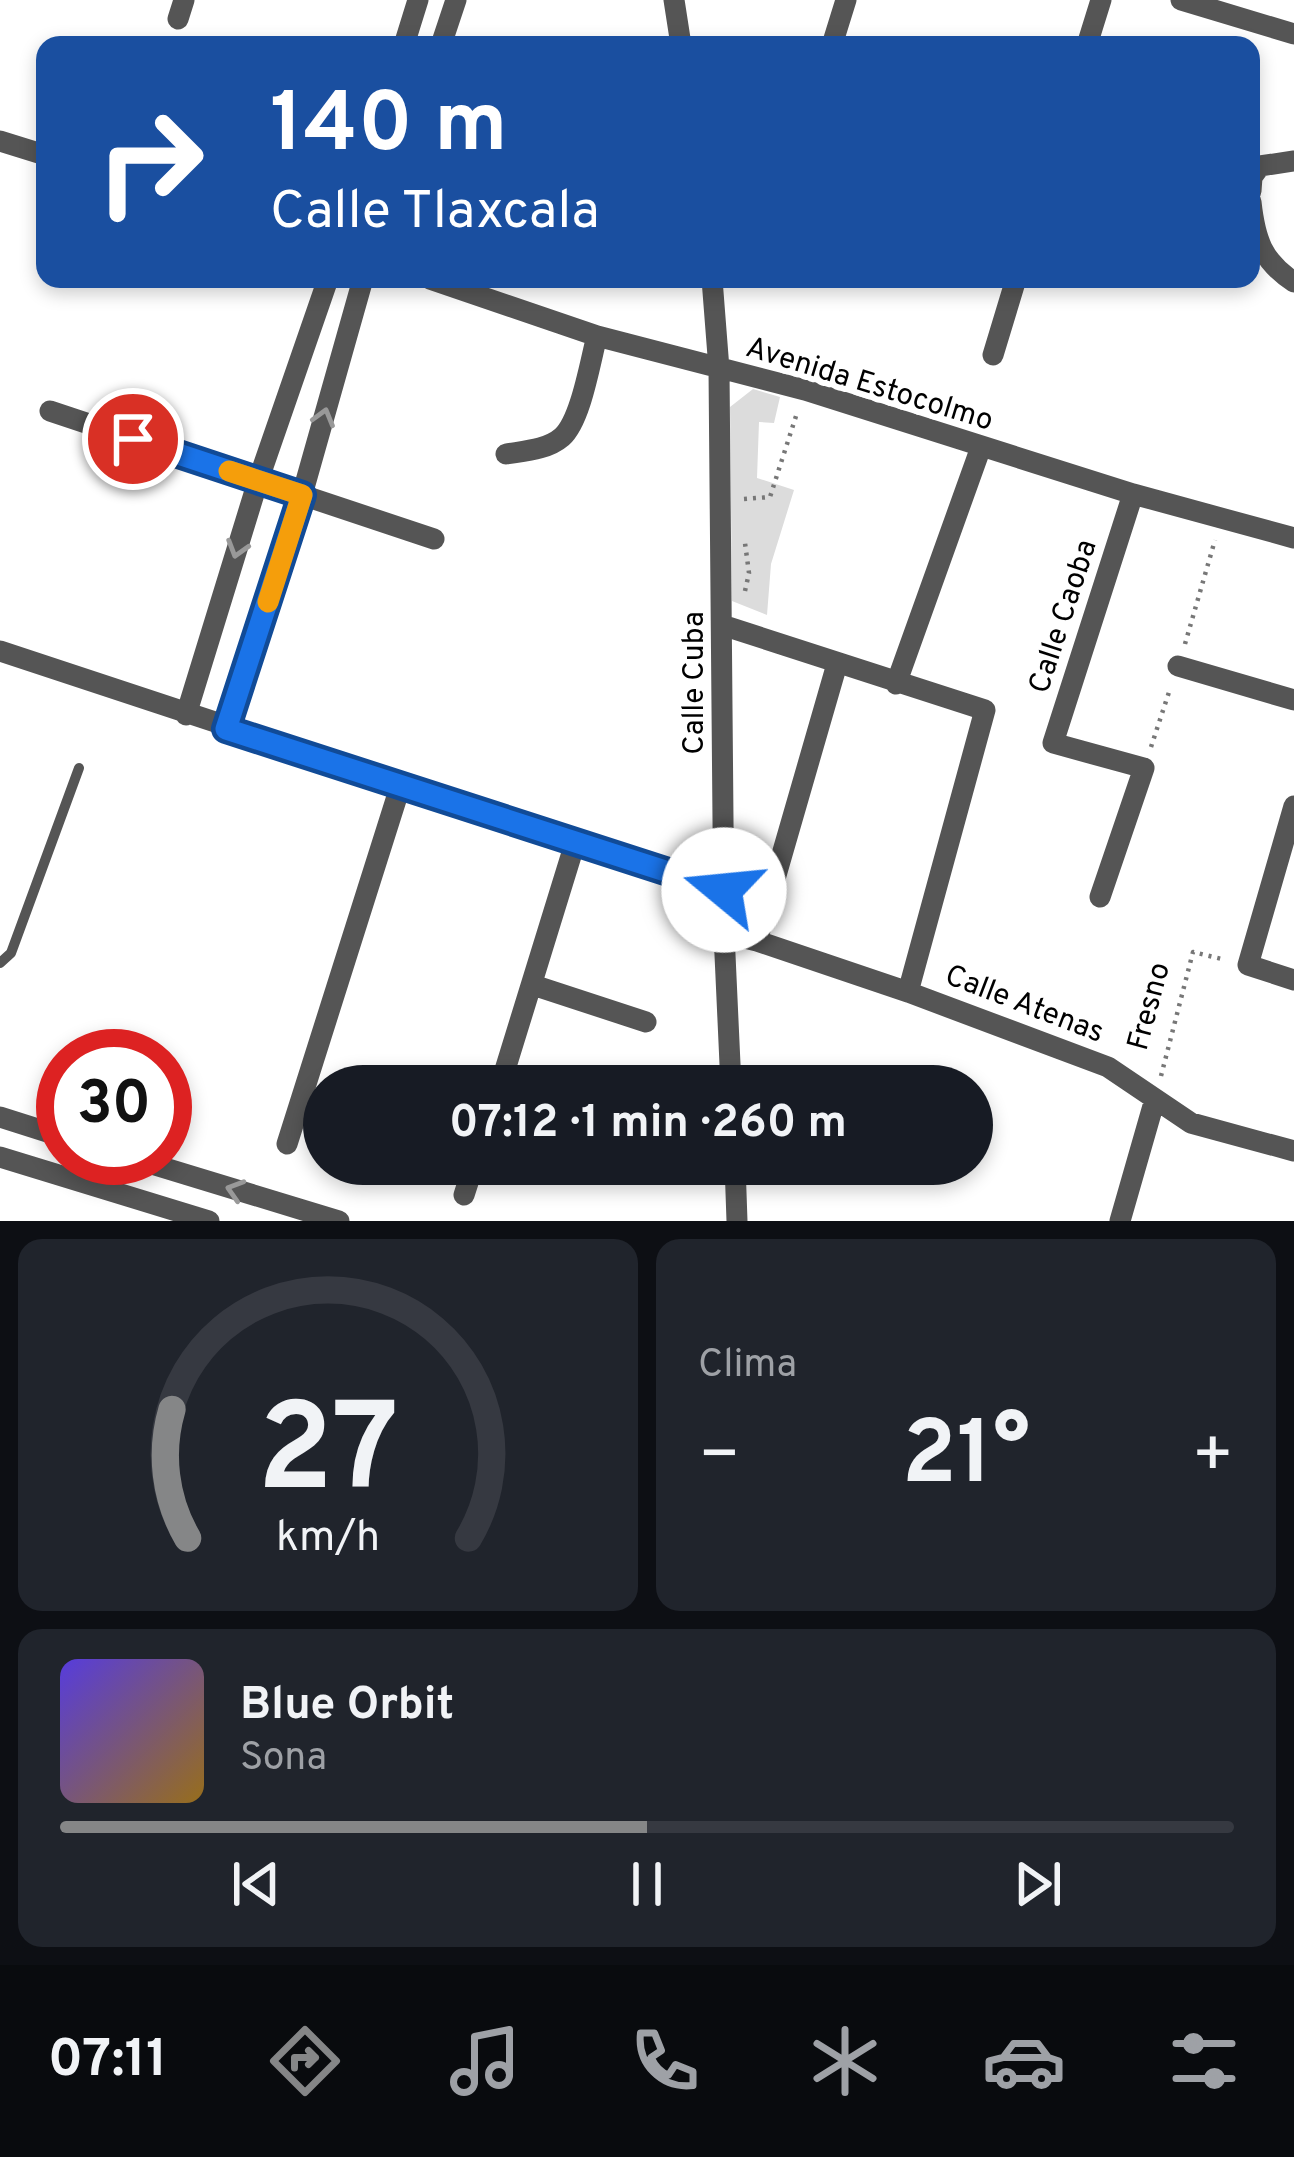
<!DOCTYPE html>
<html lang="es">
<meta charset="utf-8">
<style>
:root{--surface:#171b24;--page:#20242c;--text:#f1f3f6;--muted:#9ea1a6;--line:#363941;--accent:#858687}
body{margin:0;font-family:Overpass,sans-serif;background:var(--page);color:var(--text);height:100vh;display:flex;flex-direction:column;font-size:45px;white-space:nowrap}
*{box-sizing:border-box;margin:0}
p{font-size:39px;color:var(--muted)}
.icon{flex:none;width:66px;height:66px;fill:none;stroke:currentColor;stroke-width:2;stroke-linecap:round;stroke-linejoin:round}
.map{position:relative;height:1221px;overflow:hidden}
.panel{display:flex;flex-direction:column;gap:18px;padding:18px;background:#0d0f14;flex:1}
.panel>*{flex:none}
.hud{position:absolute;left:36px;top:36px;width:1224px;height:252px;border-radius:24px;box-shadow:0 6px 18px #0003;background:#1a4fa0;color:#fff;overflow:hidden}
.speed{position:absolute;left:36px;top:1029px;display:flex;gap:24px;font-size:60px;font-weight:700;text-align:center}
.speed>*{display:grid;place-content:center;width:156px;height:156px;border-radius:50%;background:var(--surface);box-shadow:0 6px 18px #0003;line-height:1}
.speed .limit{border:18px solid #d22;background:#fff;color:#111}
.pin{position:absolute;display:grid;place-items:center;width:102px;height:102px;color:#fff;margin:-51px;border:6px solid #fff;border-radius:50%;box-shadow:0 3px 12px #0007}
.me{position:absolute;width:132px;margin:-66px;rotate:287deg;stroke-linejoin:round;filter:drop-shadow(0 0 9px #0008)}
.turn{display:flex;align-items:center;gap:42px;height:252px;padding:0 36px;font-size:54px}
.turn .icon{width:156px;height:156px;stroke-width:2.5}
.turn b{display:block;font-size:84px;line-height:102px}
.big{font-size:90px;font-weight:700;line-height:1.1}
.panel .tile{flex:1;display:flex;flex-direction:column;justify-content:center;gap:18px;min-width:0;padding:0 42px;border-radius:24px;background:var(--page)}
.panel .dial{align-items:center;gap:0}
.dial svg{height:312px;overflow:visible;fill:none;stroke:var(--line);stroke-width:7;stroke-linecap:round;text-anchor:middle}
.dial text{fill:var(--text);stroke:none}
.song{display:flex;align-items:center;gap:36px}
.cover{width:144px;height:144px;border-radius:18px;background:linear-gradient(135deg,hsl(250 70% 55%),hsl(40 70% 35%))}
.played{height:12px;border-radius:6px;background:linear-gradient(90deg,var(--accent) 50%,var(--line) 50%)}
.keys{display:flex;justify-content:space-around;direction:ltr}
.heat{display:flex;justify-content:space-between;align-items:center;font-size:66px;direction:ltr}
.panel .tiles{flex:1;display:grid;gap:18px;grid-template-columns:1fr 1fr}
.tile:last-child{grid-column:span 2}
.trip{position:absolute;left:303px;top:1065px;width:690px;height:120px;border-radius:60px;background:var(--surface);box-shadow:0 6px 18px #0003;font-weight:700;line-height:120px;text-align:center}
.tabs{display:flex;height:192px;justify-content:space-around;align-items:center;background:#090b0e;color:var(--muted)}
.tabs .icon{width:84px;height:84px}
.tabs .current{color:var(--accent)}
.tabs b{font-size:54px;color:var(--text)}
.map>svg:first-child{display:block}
.green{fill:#dcdcdc}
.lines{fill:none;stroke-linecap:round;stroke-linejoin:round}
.path{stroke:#777;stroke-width:4.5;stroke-dasharray:3 6;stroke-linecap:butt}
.lane{stroke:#555;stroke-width:10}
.street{stroke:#555;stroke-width:21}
.oneway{stroke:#999}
.route-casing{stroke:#114b97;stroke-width:30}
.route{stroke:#1a73e8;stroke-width:21}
.slow{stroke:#f59e0b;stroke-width:21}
.labels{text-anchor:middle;stroke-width:12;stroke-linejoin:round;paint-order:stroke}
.street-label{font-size:30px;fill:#000;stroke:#fff}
</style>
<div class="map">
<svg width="1294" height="1221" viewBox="0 0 1294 1221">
<rect width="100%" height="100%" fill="#fff"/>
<path class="green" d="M 753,389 L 780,397 L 774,423 L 759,422 L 757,478 L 794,490 L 771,564 L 767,615 L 732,601 L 730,407 Z"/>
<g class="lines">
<path class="path" d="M 744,499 L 770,497 L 797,413
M 745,591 L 749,573 L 745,543
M 1185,644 L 1215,540
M 1151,747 L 1170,689
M 1161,1076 L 1193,952 L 1226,960"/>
<path class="lane" d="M 0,963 L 11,953 L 79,768"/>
<path class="street" d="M 674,0 L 681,45
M 1181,0 L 1294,34
M 178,19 L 184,0
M 404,45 L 418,0
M 441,45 L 456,0
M 832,45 L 846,0
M 1087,45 L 1101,0
M 0,141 L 45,155
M 1251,191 L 1252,177 L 1260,166 L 1294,161
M 1251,202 C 1255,239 1262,261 1294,282
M 430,279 L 597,336 L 805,390 L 1133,494 L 1294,538
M 712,279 L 719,369 L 724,933 L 731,1086
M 993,355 L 1016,279
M 50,411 L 434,539
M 506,454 C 524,451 547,450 562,437 C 581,420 590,362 597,336
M 722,625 L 985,710 L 908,992
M 0,651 L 724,890
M 1178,666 L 1294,700
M 896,684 L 981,447
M 186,715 L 258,481 L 328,279
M 227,729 L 302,495 L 363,279
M 1294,806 L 1248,965 L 1294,980
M 1100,897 L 1144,768 L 1053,743 L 1133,494
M 724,933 L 757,941 L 908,992 L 1108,1067 L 1191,1123 L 1294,1151
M 757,941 L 837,664
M 533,985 L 646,1022
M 500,1086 L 575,843
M 0,1117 L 63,1137
M 287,1144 L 401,784
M 0,1157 L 209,1221
M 132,1158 L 339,1221
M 735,1164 L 737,1221
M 464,1195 L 474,1164
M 1120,1221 L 1155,1099"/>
</g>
<defs><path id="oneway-chevron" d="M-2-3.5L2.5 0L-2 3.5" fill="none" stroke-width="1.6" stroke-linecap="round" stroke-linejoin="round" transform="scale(3)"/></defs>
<g class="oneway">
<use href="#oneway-chevron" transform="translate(324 417) rotate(-74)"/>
<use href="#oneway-chevron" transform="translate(237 549) rotate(107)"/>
<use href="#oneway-chevron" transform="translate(235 1190) rotate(-163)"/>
</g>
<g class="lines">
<g class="route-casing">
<path id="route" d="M 133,439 L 302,495 L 226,729 L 724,890"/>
</g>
<use href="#route" class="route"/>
<path class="slow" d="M 229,471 L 302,495 L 268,602"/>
</g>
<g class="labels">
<g class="street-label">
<text transform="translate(870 383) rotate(17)" y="10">Avenida Estocolmo</text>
<text transform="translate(1062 616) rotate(-72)" y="10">Calle Caoba</text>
<text transform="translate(693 683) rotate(-90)" y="10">Calle Cuba</text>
<text transform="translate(1025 1003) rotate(21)" y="10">Calle Atenas</text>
<text transform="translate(1148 1006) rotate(-75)" y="10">Fresno</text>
</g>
</g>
</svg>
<div class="speed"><div class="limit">30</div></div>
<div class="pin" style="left:133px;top:439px;background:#d93025"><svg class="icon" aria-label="arrive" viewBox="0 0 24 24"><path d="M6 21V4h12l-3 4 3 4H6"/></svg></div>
<svg class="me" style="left:724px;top:890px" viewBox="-20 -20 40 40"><circle r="19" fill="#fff"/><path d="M0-13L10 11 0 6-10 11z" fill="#1a73e8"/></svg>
<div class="trip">07:12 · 1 min · 260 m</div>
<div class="hud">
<div class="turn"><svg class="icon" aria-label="right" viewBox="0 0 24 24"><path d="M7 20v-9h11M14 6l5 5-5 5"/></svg><div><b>140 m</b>Calle Tlaxcala</div></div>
</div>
</div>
<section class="panel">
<div class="tiles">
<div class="tile dial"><svg viewBox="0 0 100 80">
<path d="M14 69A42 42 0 1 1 86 69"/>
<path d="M14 69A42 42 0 0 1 10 36" stroke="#858687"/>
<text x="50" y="56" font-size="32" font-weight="700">27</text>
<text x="50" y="72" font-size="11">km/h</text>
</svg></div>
<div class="tile"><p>Clima</p>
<div class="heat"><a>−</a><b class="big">21°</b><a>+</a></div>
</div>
<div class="tile">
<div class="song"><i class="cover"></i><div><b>Blue Orbit</b><p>Sona</p></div></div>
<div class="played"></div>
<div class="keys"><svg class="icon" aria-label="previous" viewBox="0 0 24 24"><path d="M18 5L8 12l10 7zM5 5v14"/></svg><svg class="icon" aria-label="pause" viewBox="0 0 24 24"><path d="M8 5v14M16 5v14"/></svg><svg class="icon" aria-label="next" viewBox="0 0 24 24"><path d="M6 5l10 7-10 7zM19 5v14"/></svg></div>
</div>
</div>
</section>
<nav class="tabs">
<b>07:11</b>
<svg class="icon current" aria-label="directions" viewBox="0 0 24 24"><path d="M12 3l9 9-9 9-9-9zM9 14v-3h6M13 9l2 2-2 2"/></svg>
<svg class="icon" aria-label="music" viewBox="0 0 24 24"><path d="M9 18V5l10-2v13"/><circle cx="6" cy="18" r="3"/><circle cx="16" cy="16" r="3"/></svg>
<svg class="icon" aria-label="phone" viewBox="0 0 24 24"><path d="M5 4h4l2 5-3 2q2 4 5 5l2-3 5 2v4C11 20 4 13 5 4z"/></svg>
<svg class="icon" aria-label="climate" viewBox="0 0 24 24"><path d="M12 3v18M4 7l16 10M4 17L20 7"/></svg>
<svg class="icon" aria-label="car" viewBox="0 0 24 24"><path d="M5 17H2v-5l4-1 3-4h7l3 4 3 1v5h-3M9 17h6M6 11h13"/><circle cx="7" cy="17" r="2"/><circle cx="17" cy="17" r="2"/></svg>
<svg class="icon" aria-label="filters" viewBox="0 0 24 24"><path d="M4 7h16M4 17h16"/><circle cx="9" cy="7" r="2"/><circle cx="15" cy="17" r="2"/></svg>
</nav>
